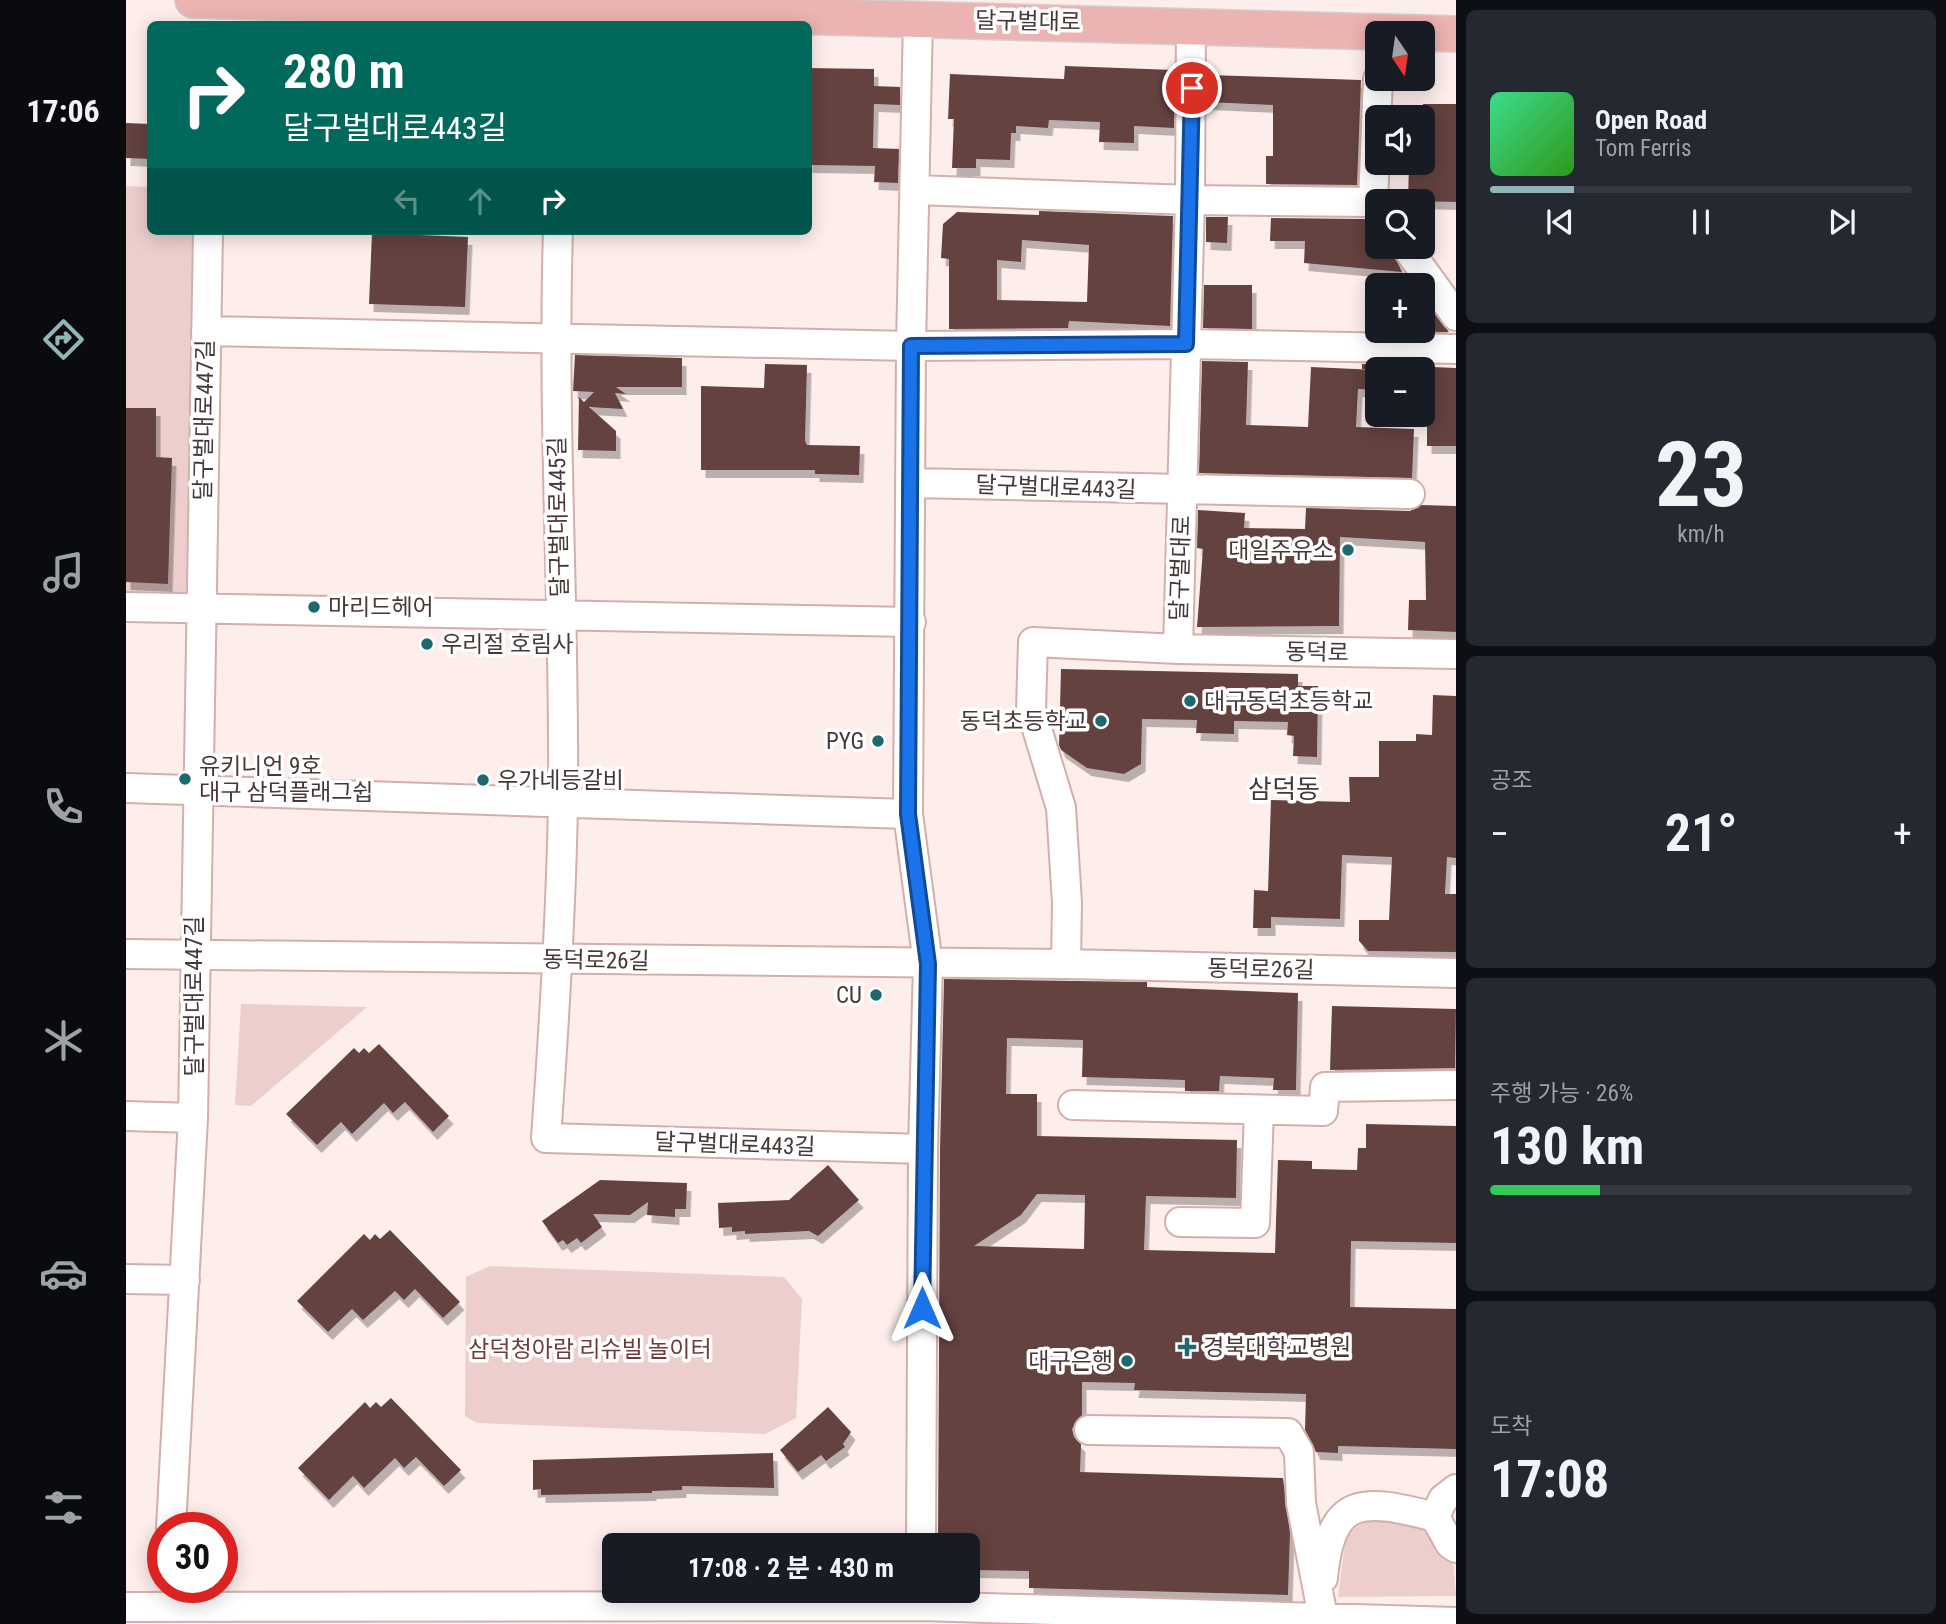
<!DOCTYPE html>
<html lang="ko">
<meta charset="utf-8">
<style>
:root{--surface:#171b24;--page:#242831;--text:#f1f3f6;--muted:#9ea1a6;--line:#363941;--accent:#92b5ba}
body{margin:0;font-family:"Roboto Condensed","Noto Sans KR",sans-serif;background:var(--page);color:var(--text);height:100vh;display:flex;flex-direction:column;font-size:26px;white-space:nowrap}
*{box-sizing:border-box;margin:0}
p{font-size:23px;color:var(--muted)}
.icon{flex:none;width:38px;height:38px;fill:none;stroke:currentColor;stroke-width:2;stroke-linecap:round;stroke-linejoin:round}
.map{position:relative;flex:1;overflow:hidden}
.panel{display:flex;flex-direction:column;gap:10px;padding:10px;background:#0d0f14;width:490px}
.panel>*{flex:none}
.guide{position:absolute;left:21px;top:21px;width:665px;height:214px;border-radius:10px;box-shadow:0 4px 18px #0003;background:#00695c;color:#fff;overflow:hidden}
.needle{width:46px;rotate:167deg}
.controls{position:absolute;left:1239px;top:21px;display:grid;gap:14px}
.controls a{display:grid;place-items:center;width:70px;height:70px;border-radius:10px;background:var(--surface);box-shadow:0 4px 18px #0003;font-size:35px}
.speed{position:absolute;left:21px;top:1512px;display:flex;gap:14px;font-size:35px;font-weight:700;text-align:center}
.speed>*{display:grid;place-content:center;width:91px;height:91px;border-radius:50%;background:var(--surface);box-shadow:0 4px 18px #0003;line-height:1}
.speed .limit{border:10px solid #d22;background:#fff;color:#111}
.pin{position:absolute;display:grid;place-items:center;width:60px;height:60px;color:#fff;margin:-30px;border:4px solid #fff;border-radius:50%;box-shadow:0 2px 7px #0007}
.me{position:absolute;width:77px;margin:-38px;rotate:0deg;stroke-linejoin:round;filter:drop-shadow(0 0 5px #0008)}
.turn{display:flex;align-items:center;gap:24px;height:147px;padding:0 21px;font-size:32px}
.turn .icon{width:91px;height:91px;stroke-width:2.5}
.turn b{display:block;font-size:49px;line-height:60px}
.lanes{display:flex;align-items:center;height:66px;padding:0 21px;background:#0003;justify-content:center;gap:35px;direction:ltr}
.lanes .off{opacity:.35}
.big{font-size:52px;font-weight:700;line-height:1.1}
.panel .card{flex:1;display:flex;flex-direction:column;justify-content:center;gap:10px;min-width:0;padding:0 24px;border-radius:10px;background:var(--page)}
.panel .dial{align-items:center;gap:0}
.dial b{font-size:91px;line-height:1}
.song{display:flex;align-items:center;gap:21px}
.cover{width:84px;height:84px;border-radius:10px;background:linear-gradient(135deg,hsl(150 70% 55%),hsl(110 70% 35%))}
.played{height:7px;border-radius:4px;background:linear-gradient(90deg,var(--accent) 20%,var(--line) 20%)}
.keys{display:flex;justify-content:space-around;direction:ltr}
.heat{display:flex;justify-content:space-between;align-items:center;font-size:38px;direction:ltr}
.charge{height:10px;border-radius:5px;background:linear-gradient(90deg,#34c759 26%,var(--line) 0)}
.trip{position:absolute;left:476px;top:1533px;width:378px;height:70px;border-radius:10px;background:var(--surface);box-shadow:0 4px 18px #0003;font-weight:700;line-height:70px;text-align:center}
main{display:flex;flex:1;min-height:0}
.dock{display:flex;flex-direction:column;width:126px;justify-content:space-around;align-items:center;background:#090b0e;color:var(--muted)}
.dock .icon{width:49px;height:49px}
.dock .current{color:var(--accent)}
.dock b{font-size:32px;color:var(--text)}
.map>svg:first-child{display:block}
.green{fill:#eccecc}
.building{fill:#634340;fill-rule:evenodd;filter:url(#shadow)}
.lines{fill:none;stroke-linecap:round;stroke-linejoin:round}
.minor-casing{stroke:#d3afac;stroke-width:32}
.major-casing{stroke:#d3cfcf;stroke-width:38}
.minor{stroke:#fff;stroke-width:28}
.major{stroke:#ebb3b1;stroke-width:35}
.route-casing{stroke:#114b97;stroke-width:18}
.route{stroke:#1a73e8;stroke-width:12}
.poi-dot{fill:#1d6970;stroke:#fff;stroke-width:2.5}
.labels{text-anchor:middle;stroke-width:7;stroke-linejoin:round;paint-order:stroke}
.street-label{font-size:23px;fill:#473837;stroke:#fff}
.poi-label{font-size:23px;fill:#473837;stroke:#fff;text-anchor:start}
.park-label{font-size:23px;fill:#703a38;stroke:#fff}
.quarter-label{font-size:26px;fill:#473837;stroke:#fff}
</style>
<main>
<nav class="dock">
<b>17:06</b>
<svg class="icon current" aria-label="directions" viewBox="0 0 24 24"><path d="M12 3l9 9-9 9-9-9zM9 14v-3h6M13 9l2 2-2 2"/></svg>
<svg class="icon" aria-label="music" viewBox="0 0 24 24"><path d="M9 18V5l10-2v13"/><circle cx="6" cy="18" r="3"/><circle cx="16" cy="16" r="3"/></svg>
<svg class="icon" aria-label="phone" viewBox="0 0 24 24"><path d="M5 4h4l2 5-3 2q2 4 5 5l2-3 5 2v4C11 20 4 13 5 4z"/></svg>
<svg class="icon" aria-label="climate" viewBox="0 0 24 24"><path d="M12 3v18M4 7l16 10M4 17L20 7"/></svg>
<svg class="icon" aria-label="car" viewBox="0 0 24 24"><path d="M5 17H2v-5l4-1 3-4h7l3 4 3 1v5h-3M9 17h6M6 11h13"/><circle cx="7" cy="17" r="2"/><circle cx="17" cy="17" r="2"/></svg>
<svg class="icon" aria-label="filters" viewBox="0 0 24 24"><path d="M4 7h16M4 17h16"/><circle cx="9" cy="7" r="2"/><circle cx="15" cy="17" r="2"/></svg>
</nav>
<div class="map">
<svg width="1330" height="1624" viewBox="0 0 1330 1624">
<defs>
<filter id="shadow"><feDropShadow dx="4.5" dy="8" stdDeviation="0" flood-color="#0004"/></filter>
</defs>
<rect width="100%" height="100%" fill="#fdeeec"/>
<path class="green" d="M 0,186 L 24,187 L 24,231 L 82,231 L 75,609 L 0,607 Z
M 115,1004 L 241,1007 L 125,1106 L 109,1105 Z
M 364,1266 L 658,1277 L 676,1299 L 670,1418 L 639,1434 L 351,1423 L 339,1416 L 340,1277 Z
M 1244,1517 L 1294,1527 L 1327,1560 L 1330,1596 L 1212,1597 L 1220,1535 Z"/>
<path class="building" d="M 939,66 L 1048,70 L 1048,128 L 1008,126 L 1008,143 L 973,142 L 974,122 L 923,120 L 922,128 L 890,126 L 890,133 L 885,133 L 884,160 L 850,159 L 850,168 L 826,168 L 828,119 L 822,119 L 824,74 L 938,79 Z
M 682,68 L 748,69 L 748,86 L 774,87 L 774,105 L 748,104 L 747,148 L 773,149 L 772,183 L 748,182 L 749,166 L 682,165 Z
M 1081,75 L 1235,80 L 1231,185 L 1140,184 L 1140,156 L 1147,156 L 1147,105 L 1081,102 Z
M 1297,104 L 1330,104 L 1330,202 L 1282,201 L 1283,163 L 1297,163 Z
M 0,123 L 24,124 L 24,159 L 0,158 Z
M 913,211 L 1047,216 L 1044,326 L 943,321 L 942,328 L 823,329 L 823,259 L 815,258 L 817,224 L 831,212 L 913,215 ZM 896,240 L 963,245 L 961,302 L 871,300 L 871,260 L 895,262 Z
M 1080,217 L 1102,217 L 1101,243 L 1080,242 Z
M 1145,218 L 1239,219 L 1251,223 L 1251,247 L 1264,247 L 1276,272 L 1178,263 L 1179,241 L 1144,241 Z
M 246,233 L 342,237 L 339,307 L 243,304 Z
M 1078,285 L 1126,285 L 1126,329 L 1077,328 Z
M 1297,305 L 1302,305 L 1323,332 L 1242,331 L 1297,331 Z
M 449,355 L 556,358 L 556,387 L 490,387 L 500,394 L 489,393 L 497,409 L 463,407 L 490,431 L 490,451 L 452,450 L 453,397 L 458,402 L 468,392 L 447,391 Z
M 1076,361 L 1122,362 L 1120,425 L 1182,427 L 1185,367 L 1251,370 L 1251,390 L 1232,389 L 1230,427 L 1288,429 L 1286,478 L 1073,473 Z
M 639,364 L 681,365 L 679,441 L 681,445 L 734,446 L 733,475 L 689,474 L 689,470 L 575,470 L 575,386 L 638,388 Z
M 1236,364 L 1330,368 L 1330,446 L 1301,446 L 1301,369 L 1236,369 Z
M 0,408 L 30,408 L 30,457 L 46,458 L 42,584 L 0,582 Z
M 1295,505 L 1330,506 L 1330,632 L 1282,630 L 1283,600 L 1300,600 L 1299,542 L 1214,537 L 1213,626 L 1071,627 L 1077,549 L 1071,548 L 1072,510 L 1119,513 L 1118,528 L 1179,529 L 1180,508 L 1284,511 Z
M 935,669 L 1172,674 L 1172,686 L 1192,686 L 1191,757 L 1167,756 L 1168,736 L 1161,735 L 1162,722 L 1108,721 L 1108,734 L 1070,733 L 1071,720 L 1016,719 L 1015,764 L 998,774 L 961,768 L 935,750 L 933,745 Z
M 1307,695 L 1330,696 L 1330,858 L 1321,857 L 1319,894 L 1330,894 L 1330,952 L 1242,951 L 1233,941 L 1233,920 L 1263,920 L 1266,857 L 1216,855 L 1214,919 L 1145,917 L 1145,928 L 1127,928 L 1128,890 L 1142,891 L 1145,800 L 1224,802 L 1223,777 L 1253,777 L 1253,741 L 1290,741 L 1290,734 L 1306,735 Z
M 818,979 L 1021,982 L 1021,987 L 1172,993 L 1170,1090 L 1147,1090 L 1148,1078 L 1094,1076 L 1093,1091 L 1059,1091 L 1059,1080 L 956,1077 L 957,1040 L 881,1038 L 880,1094 L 911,1094 L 911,1136 L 1111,1140 L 1110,1198 L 1020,1196 L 1018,1250 L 1149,1253 L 1152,1160 L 1186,1161 L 1186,1169 L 1231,1170 L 1232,1148 L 1240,1148 L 1240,1124 L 1330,1126 L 1330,1243 L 1225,1241 L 1224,1307 L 1330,1309 L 1330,1449 L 1212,1446 L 1212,1453 L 1190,1452 L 1179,1430 L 1180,1394 L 1008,1390 L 1009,1383 L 956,1382 L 956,1415 L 946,1429 L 948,1437 L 955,1444 L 954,1472 L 1157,1478 L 1164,1533 L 1162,1595 L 903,1588 L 903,1571 L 842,1570 L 842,1545 L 812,1545 L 814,1149 ZM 911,1194 L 959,1195 L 958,1249 L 848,1246 L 895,1215 Z
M 1206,1006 L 1330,1009 L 1329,1068 L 1204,1070 Z
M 253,1044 L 323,1116 L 307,1132 L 279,1102 L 267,1113 L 258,1103 L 226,1134 L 215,1122 L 191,1145 L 160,1114 L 228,1048 L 233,1053 L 238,1048 L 243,1053 Z
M 702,1165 L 733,1200 L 692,1236 L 683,1231 L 619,1234 L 619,1231 L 606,1232 L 606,1227 L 593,1228 L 592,1203 L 663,1200 Z
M 474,1180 L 561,1183 L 560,1209 L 549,1209 L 549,1217 L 521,1215 L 522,1202 L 504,1215 L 467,1214 L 476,1227 L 455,1243 L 451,1238 L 441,1245 L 437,1240 L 432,1243 L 416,1221 Z
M 264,1230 L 334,1302 L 317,1318 L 289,1289 L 278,1300 L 269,1291 L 237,1320 L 226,1309 L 202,1332 L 171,1301 L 238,1234 L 244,1240 L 249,1234 L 254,1239 Z
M 265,1398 L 335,1470 L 318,1486 L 290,1457 L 278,1468 L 269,1458 L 238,1488 L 227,1476 L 203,1500 L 172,1468 L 239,1402 L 244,1408 L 250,1402 L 255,1407 Z
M 702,1407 L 725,1432 L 717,1444 L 719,1447 L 700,1461 L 695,1455 L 672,1472 L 654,1450 Z
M 647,1453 L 648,1488 L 556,1486 L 556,1490 L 526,1491 L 526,1493 L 415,1495 L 415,1489 L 407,1490 L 407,1460 Z"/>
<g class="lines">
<g class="minor-casing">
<path id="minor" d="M 792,19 L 785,346 L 782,814 L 802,964 L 797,1149 L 795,1545
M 790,190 L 1064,200 L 1247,202
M 1251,207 L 1247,202 L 1252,79
M 432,231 C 426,422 439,613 437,804 C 435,916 428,1027 420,1138 L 797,1149
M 1280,247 L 1330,316
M 80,331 L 785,346 L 1060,344 L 1330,349
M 786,483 L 1284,494
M 0,607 L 785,622
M 1052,649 L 1064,200 L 1065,25
M 0,788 L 782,814
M 0,954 L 940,964 L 1330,973
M 940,964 L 941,903 L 935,808 L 905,709 L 907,642 L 1052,649 L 1330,654
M 947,1105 L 1197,1111 L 1199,1087 L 1330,1085
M 0,1116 L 67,1118
M 1054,1222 L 1129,1223 L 1133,1110
M 0,1279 L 59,1280
M 963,1430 L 1162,1433 L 1173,1452 L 1175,1503 L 1197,1617
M 1309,1517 L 1317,1499 L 1330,1489
M 45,1528 L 67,1118 L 82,231
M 1197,1578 C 1205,1493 1238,1499 1309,1517 L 1324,1544 L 1330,1548
M 0,1607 L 795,1606 L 1330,1622"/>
</g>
<g class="major-casing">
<path id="major" d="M 67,0 L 1330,34"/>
</g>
<use href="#minor" class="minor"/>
<use href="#major" class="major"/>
</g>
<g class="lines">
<g class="route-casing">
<path id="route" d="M 796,1308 L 802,964 L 782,814 L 785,346 L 1060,344 L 1066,88"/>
</g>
<use href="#route" class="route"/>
</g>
<g class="poi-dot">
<circle cx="1222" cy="550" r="7"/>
<circle cx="188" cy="607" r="7"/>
<circle cx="301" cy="644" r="7"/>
<circle cx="1064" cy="701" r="7"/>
<circle cx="975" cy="721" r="7"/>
<circle cx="752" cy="741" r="7"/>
<circle cx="59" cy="779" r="7"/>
<circle cx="357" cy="780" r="7"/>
<circle cx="750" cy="995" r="7"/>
<path d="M1057.5 1336.5h7v7h7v7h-7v7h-7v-7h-7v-7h7z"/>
<circle cx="1001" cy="1361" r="7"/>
</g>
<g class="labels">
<g class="street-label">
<text transform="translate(902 21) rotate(1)" y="8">달구벌대로</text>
<text transform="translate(78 420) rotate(-89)" y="8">달구벌대로447길</text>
<text transform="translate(930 487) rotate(2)" y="8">달구벌대로443길</text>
<text transform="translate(432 517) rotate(-91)" y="8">달구벌대로445길</text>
<text transform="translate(1054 568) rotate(-88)" y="8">달구벌대로</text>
<text transform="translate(1191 652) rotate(1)" y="8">동덕로</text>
<text transform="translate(470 960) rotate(1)" y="8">동덕로26길</text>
<text transform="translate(1135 969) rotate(1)" y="8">동덕로26길</text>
<text transform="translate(68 996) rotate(-90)" y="8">달구벌대로447길</text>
<text transform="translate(609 1144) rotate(2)" y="8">달구벌대로443길</text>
</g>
<g class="poi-label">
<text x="1208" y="558" text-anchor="end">대일주유소</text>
<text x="202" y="615">마리드헤어</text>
<text x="315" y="652">우리절 호림사</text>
<text x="1078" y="709">대구동덕초등학교</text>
<text x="961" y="729" text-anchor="end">동덕초등학교</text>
<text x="738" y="749" text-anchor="end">PYG</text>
<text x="73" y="774">유키니언 9호<tspan x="73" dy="26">대구 삼덕플래그쉽</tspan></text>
<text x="371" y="788">우가네등갈비</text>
<text x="736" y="1003" text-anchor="end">CU</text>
<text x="1077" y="1355">경북대학교병원</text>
<text x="987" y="1369" text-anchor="end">대구은행</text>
</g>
<g class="park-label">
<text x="464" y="1357">삼덕청아람 리슈빌 놀이터</text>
</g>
<g class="quarter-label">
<text x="1158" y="798">삼덕동</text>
</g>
</g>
</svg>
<div class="controls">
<a><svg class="needle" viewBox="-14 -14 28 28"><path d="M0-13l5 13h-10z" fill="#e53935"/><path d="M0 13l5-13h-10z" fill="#9ea1a6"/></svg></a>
<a><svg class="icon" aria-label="sound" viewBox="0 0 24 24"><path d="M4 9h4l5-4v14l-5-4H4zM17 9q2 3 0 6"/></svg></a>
<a><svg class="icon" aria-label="search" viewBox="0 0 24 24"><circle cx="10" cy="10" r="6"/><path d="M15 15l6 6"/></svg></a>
<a>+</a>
<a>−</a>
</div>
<div class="speed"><div class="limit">30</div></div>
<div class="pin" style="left:1066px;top:88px;background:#d93025"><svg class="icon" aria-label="arrive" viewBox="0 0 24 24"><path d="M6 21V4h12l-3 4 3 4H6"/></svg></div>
<svg class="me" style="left:796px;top:1308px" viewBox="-20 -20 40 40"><path d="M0-17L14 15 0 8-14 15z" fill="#1a73e8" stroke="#fff" stroke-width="4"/></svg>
<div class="trip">17:08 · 2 분 · 430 m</div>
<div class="guide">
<div class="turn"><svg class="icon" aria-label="right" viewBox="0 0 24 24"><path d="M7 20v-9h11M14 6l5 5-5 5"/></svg><div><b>280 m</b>달구벌대로443길</div></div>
<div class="lanes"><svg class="icon off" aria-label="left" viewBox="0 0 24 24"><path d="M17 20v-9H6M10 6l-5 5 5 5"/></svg><svg class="icon off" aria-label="ahead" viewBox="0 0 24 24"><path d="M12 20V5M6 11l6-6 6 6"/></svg><svg class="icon" aria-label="right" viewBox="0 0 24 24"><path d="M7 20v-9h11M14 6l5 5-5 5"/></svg></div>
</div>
</div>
<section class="panel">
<div class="card">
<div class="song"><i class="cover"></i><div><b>Open Road</b><p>Tom Ferris</p></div></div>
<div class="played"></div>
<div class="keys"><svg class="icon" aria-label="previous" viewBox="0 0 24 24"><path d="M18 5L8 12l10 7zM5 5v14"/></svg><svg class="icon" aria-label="pause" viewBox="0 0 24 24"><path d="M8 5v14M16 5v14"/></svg><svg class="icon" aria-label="next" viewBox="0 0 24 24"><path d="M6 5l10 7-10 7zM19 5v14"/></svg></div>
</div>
<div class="card dial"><b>23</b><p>km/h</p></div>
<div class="card"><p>공조</p>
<div class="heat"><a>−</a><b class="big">21°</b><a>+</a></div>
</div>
<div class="card"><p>주행 가능 · 26%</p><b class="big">130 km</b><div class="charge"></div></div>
<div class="card"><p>도착</p><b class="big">17:08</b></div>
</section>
</main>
